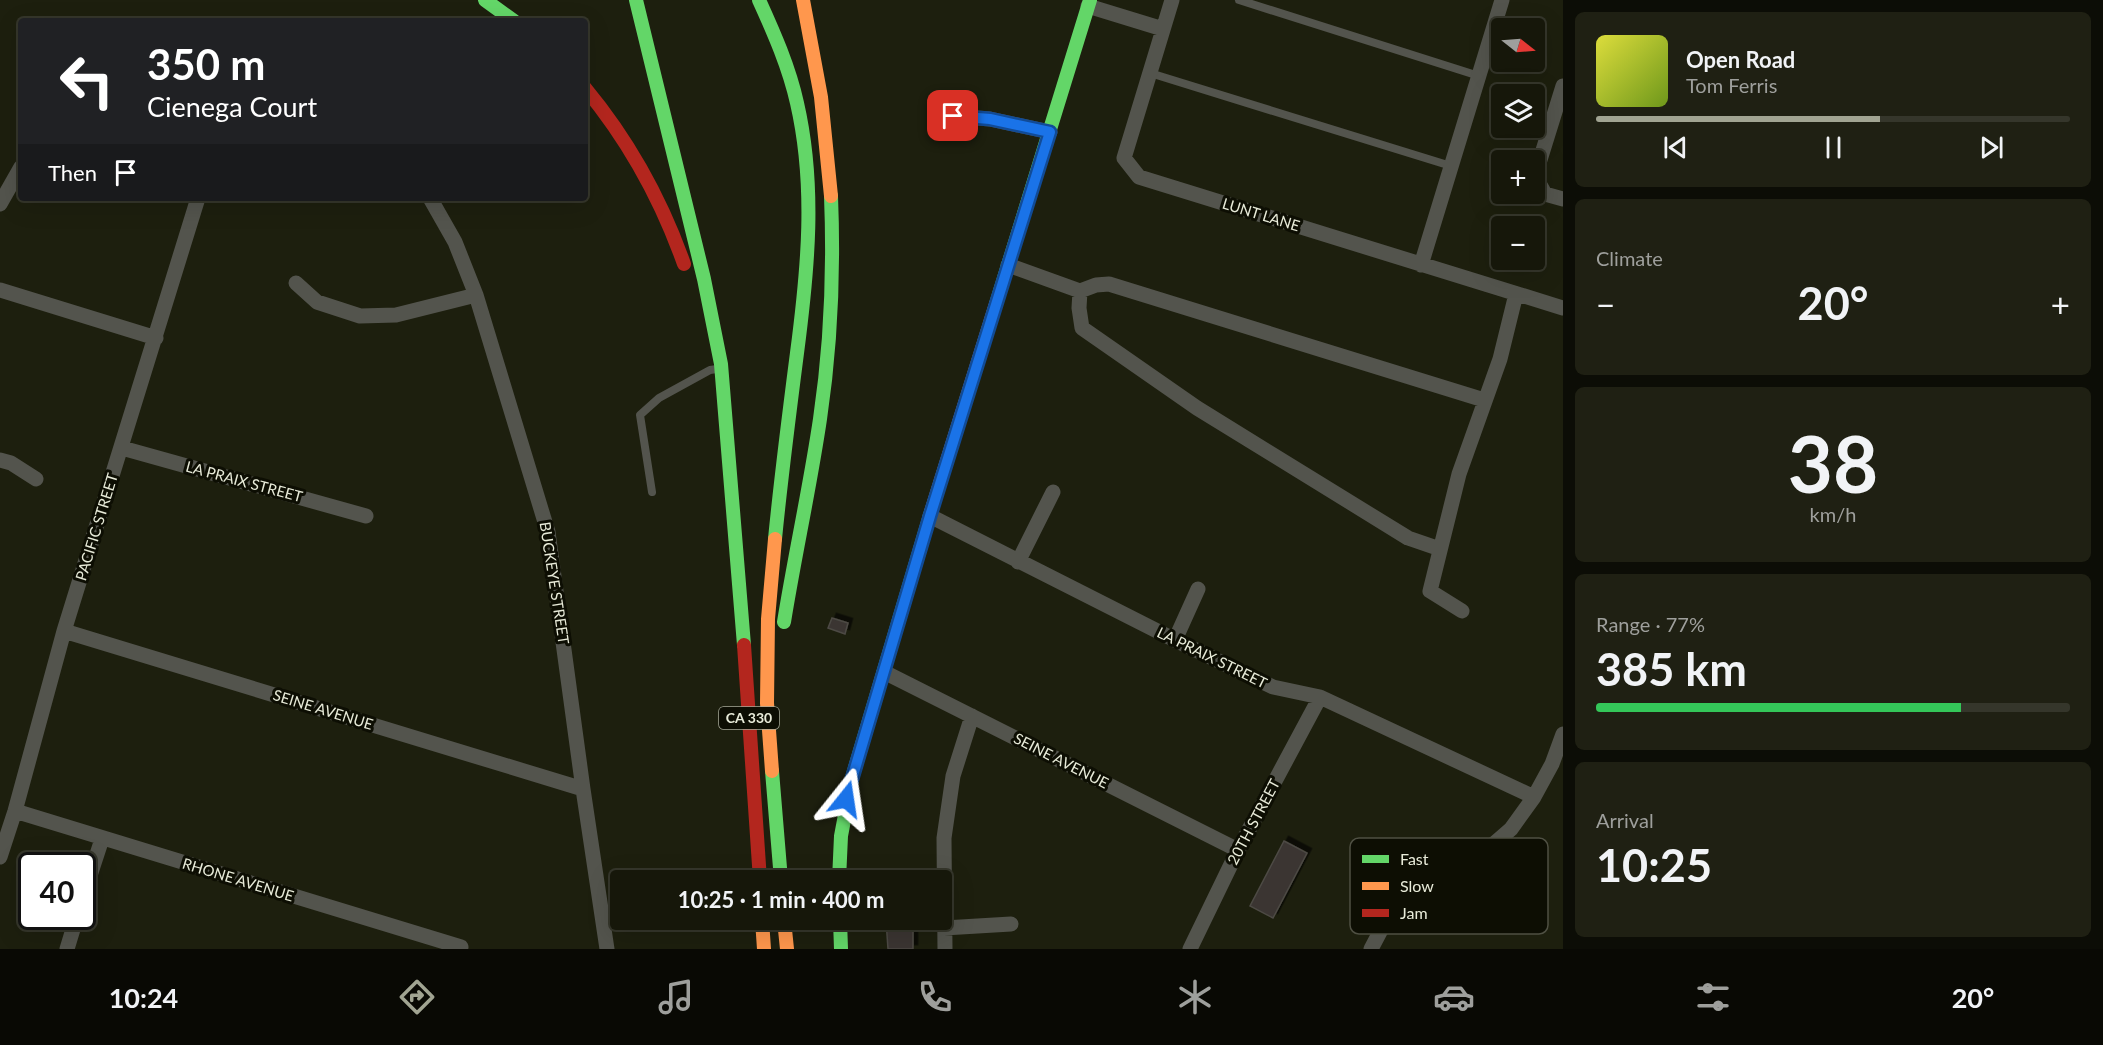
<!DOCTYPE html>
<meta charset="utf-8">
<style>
:root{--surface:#16170a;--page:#1f2013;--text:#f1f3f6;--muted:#9e9f9c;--line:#35362b;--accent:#a1a492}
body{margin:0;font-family:Lato,sans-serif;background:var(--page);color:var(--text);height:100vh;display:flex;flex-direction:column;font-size:22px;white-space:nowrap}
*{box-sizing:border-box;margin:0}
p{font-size:20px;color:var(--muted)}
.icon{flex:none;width:33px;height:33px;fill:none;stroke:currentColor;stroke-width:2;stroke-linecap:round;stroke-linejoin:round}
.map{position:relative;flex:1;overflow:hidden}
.sheet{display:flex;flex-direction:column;gap:12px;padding:12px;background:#0c0d06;width:540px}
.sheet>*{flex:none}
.top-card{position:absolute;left:18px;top:18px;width:570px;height:183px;border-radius:6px;box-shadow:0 6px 24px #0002,0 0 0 2px var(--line);background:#202124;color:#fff;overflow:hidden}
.needle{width:39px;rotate:107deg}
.buttons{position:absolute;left:1491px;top:18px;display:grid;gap:12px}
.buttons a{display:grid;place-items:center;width:54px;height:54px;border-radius:6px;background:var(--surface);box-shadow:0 6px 24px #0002,0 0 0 2px var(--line);font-size:30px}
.speed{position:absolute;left:18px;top:852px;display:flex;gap:12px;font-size:30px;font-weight:700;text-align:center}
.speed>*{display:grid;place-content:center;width:78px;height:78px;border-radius:50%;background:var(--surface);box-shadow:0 6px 24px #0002,0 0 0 2px var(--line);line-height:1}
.speed .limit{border:3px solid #111;border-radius:9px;background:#fff;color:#111}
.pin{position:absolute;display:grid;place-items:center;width:51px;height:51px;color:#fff;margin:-26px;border-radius:12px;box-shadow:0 3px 9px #0006}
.me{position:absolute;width:66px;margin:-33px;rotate:15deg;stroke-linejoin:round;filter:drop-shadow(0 0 4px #0008)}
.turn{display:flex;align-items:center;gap:21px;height:126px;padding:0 30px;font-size:27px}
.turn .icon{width:78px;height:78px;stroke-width:2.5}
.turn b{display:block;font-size:42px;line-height:51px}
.then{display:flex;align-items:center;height:57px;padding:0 30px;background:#0003;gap:12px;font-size:22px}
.big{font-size:45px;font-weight:700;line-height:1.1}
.sheet .widget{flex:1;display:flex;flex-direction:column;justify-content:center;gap:9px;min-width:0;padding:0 21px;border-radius:9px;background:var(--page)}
.sheet .dial{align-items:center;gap:0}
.dial b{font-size:78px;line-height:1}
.song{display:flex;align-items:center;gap:18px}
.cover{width:72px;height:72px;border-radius:9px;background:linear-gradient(135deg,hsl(60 70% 55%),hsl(80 70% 35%))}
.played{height:6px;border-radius:3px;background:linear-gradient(90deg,var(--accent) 60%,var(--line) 60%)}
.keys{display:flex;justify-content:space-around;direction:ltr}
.heat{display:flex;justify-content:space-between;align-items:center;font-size:33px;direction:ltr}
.charge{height:9px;border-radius:4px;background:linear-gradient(90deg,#34c759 77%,var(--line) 0)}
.trip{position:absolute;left:610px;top:870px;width:342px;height:60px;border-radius:6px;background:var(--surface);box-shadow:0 6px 24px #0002,0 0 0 2px var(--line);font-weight:700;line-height:60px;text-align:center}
.dock{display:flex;height:96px;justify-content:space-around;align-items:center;background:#090904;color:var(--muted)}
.dock .icon{width:42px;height:42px}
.dock .selected{color:var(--accent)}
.dock b{font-size:27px;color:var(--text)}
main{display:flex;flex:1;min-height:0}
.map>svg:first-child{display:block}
.building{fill:#3a3633;stroke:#4d4a44;stroke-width:1.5;filter:url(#shadow)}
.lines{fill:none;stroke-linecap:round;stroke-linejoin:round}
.lane{stroke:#53544d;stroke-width:8}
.street{stroke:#53544d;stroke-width:15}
.fast{stroke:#63d668;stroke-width:14}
.slow{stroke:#ff974d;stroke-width:14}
.jam{stroke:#b3261e;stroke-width:14}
.route-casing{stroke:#114b97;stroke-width:15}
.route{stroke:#1a73e8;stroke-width:10}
.labels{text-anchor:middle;stroke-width:6;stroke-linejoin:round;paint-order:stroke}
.shield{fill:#0d0e03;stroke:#a6a999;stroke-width:1.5}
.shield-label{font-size:14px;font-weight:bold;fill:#e8ebd9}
.street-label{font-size:15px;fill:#e8ebd9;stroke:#0d0e03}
.key{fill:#0d0e03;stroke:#4f5043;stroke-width:1.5}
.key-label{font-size:16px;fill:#e8ebd9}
</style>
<main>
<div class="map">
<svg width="1563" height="949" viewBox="0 0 1563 949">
<defs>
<filter id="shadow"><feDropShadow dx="4.5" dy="-4.5" stdDeviation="0" flood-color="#0009"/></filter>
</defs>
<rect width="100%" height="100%" fill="#1d1f0e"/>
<path class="building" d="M 832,618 L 848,623 L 845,634 L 828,628 Z
M 1284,841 L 1307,853 L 1273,918 L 1250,906 Z
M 886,920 L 913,920 L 913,949 L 888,949 Z"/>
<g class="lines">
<path class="lane" d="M 1239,0 L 1479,76
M 1150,73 L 1451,166
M 652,492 L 640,415 L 659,398 L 710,370 L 717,369"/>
<path class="street" d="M 1172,0 L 1124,158 L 1139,177 L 1563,308
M 1088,6 L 1163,29
M 1563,86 L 1535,176 L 1545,194 L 1563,199
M 953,116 L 990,119 L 1050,132
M 430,198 L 455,242 L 476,295 L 548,532 L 583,789 L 607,949
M 0,204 L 21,167
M 1008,265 L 1080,291
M 1421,265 L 1502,0
M 296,283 L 317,302 L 360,316 L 396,315 L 476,295
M 0,290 L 156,338
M 122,448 L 366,516
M 0,460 L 11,463 L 36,479
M 930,516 L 1175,640 L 1273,687 L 1320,697 L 1534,797
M 1440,549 L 1408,538 L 1197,408 L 1082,328 L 1079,308 L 1080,291 L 1096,285 L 1109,284 L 1484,400
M 1018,562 L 1053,492
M 1462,611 L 1430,591 L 1459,474 L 1500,359 L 1516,294
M 64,631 L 583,789
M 1175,640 L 1198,589
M 884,672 L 1238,850
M 15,811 L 461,947 L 460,949
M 0,857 L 15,811 L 64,631 L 198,198
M 1473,862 L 1500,898
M 82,900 L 102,839
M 944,928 L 1011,924
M 67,949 L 77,916
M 945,949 L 944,838 L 953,776 L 972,716
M 1190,949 L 1238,850 L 1320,697
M 1371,949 L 1381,930 L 1405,905 L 1473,862 L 1511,829 L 1534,797 L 1552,764 L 1563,734"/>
<path class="fast" d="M 485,0 L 514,21
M 636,0 L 704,279 L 721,364 L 744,645
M 759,0 C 774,33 789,67 797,103 C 816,186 808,269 797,353 C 789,415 781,477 775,539
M 996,304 L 1090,0
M 784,622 C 795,554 810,487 820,419 C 831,345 834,271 831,196
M 772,771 L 781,880
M 839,880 L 841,836 L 852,778 L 931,512
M 840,920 L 841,949"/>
<path class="slow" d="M 803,0 L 821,97 L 831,196
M 931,512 L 996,304
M 772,771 L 767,703 L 768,619 L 775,539
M 762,920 L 764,949
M 784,920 L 787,949"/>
<path class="jam" d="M 585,88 C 629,141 661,199 684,264
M 744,645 L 760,880"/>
</g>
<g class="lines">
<g class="route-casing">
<path id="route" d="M 846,799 L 930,516 L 1050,132 L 990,119 L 953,116"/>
</g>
<use href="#route" class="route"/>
</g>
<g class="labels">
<rect class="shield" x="719" y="707" width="60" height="22" rx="4.5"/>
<g class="shield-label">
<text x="749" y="723">CA 330</text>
</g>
<g class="street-label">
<text transform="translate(1261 215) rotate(17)" y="5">LUNT LANE</text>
<text transform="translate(244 482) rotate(15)" y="5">LA PRAIX STREET</text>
<text transform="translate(97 527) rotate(-73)" y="5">PACIFIC STREET</text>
<text transform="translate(554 583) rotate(81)" y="5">BUCKEYE STREET</text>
<text transform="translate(1212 658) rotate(26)" y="5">LA PRAIX STREET</text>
<text transform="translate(323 710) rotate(17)" y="5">SEINE AVENUE</text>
<text transform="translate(1061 761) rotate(27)" y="5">SEINE AVENUE</text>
<text transform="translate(1254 822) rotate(-62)" y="5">20TH STREET</text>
<text transform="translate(238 880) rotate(17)" y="5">RHONE AVENUE</text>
</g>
</g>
<rect x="1350" y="838" width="198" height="96" rx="9" class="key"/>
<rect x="1362" y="855" width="27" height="8" fill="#63d668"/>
<rect x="1362" y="882" width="27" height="8" fill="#ff974d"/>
<rect x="1362" y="909" width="27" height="8" fill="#b3261e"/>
<g class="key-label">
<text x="1400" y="865">Fast</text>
<text x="1400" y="892">Slow</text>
<text x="1400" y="919">Jam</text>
</g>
</svg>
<div class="buttons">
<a><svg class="needle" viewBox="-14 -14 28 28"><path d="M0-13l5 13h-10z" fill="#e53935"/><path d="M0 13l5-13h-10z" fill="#9e9f9c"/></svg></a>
<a><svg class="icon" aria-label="layers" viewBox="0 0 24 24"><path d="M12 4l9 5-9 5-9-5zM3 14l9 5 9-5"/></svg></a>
<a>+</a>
<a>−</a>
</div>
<div class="speed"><div class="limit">40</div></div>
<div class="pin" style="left:953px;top:116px;background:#d93025"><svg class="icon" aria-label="arrive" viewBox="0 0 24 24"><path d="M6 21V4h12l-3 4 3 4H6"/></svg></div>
<svg class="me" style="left:846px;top:799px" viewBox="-20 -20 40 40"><path d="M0-17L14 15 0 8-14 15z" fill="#1a73e8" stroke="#fff" stroke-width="4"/></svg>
<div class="trip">10:25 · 1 min · 400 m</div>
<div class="top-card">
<div class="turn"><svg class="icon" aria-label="left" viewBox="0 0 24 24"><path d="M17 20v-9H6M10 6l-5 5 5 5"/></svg><div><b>350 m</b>Cienega Court</div></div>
<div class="then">Then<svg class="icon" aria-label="arrive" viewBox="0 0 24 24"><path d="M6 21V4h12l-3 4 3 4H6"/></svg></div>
</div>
</div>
<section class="sheet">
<div class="widget">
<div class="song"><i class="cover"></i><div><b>Open Road</b><p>Tom Ferris</p></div></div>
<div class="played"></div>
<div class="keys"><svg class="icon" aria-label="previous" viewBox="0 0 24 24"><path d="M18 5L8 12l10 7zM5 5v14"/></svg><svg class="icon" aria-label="pause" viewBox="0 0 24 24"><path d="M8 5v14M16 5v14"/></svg><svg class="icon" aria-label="next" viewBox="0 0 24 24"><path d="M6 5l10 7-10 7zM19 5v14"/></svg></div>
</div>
<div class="widget"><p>Climate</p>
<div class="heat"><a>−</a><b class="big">20°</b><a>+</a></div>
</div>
<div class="widget dial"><b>38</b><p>km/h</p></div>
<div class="widget"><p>Range · 77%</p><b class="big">385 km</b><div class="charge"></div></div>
<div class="widget"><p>Arrival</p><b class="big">10:25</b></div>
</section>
</main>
<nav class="dock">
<b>10:24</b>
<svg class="icon selected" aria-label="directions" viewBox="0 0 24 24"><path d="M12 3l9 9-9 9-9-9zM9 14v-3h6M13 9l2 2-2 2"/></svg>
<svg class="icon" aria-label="music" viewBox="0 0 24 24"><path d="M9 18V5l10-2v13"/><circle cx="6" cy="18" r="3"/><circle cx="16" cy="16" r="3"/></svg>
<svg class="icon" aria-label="phone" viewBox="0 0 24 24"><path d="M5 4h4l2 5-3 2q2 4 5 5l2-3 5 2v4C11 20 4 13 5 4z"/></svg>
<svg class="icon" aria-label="climate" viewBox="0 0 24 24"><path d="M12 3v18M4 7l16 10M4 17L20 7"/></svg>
<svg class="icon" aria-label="car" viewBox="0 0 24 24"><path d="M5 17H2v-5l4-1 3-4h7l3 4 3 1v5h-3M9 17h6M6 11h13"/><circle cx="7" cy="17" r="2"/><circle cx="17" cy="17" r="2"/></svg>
<svg class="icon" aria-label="filters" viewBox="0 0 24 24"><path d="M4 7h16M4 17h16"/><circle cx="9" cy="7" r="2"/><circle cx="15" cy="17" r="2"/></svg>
<b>20°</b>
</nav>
